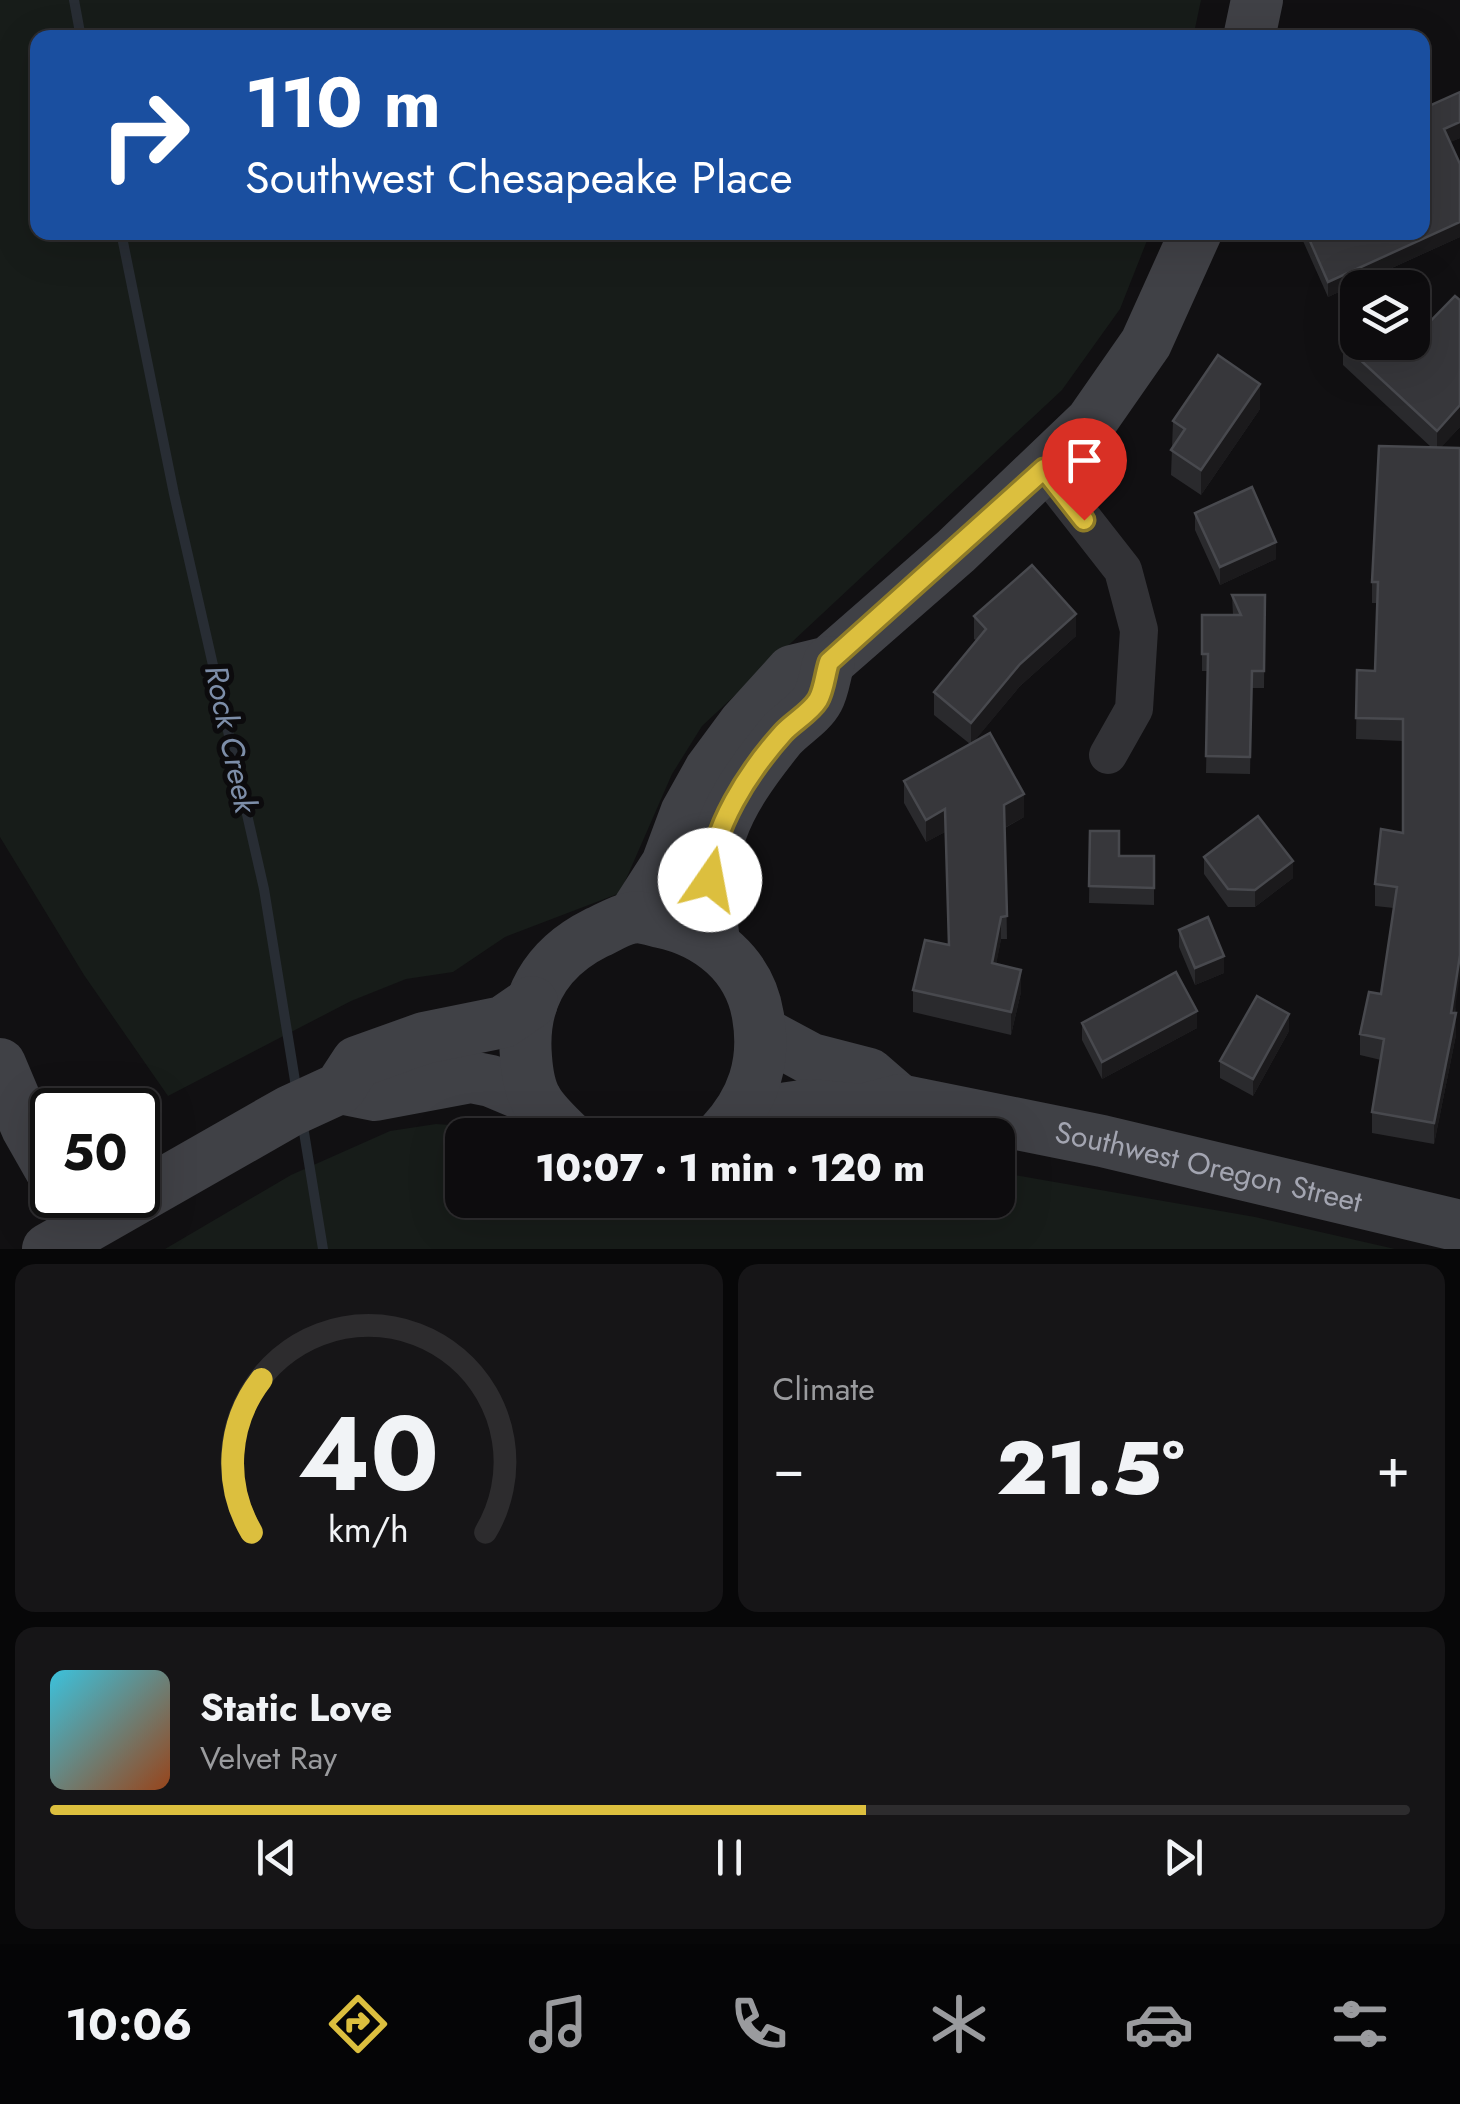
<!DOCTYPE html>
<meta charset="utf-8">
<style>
:root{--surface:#0d0c0e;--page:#161517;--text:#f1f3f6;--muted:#9a9b9e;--line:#2d2c2e;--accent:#dcbf3e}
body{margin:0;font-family:Jost,sans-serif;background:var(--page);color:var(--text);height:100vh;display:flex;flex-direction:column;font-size:38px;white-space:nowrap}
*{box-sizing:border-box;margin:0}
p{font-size:32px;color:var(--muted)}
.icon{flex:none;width:55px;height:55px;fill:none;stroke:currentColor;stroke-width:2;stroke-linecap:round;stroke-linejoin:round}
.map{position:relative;height:1249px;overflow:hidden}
.details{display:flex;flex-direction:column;gap:15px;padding:15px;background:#070708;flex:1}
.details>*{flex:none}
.banner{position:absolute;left:30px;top:30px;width:1400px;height:210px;border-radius:20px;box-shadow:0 10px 40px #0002,0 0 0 2px var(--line);background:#1a4fa0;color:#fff;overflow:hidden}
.fabs{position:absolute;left:1340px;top:270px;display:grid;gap:20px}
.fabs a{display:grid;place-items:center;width:90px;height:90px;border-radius:20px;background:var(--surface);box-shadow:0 10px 40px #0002,0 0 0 2px var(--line);font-size:50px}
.speed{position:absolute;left:30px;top:1088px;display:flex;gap:20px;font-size:50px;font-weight:700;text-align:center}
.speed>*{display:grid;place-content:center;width:130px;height:130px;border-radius:50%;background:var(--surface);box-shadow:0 10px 40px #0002,0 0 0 2px var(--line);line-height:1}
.speed .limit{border:5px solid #111;border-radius:15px;background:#fff;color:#111}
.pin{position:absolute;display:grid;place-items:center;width:85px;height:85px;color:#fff;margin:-102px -42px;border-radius:50% 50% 50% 0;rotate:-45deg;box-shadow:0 0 10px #0007}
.pin .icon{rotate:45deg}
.me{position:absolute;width:110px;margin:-55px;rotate:12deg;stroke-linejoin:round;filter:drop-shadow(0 0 8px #0008)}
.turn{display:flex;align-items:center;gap:35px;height:210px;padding:0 50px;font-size:45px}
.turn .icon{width:130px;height:130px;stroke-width:2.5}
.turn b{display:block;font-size:70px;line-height:85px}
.big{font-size:75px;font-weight:800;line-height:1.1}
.details .widget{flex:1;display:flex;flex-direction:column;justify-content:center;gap:15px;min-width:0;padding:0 35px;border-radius:20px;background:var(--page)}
.details .dial{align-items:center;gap:0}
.dial svg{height:260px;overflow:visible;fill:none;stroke:var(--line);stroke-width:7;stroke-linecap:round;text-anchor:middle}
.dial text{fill:var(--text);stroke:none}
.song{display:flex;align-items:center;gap:30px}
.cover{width:120px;height:120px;border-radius:15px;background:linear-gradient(135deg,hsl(190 70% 55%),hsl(20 70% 35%))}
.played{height:10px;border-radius:5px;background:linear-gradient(90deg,var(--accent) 60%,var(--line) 60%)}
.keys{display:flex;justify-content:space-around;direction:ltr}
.heat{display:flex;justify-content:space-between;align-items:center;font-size:55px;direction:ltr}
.details .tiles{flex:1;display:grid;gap:15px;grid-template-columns:1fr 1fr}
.widget:last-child{grid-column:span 2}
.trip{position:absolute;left:445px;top:1118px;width:570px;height:100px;border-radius:20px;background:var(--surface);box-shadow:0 10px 40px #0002,0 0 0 2px var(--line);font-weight:800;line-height:100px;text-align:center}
.dock{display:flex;height:160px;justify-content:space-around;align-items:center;background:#050506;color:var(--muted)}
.dock .icon{width:70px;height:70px}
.dock .active{color:var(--accent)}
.dock b{font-size:45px;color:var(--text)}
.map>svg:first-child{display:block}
.green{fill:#171c19}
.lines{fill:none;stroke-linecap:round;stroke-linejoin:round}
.stream{stroke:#282d34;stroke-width:10}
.minor{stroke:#323236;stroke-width:38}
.secondary{stroke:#404146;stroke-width:52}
.wall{fill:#2a2a2d}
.shaded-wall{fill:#1b1a1c}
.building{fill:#37373b;stroke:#48494e;stroke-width:2.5}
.route-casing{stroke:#8f7c28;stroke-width:25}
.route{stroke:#dcbf3e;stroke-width:18}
.labels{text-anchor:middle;stroke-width:10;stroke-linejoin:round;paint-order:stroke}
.street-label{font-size:30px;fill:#a3a5b1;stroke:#0c0b0d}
.water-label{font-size:32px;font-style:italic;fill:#7d8ea9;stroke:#0c0b0d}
</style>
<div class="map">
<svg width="1460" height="1249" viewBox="0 0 1460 1249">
<rect width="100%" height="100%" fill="#111012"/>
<path class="green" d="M 0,0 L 1201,0 L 1193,38 L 38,38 L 38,232 L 1150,233 L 1120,309 L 1062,390 L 702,726 L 672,774 L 620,893 L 505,937 L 453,972 L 406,979 L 351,1001 L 168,1096 L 84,975 L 0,837 Z
M 436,1124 L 467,1126 L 494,1135 L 462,1135 L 462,1200 L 606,1200 L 621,1203 L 675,1200 L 998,1200 L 998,1172 L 1255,1217 L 1395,1249 L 165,1249 L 291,1175 L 390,1131 Z"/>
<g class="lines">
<path class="stream" d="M 74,0 L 81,38
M 121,232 L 174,494 L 264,889 L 297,1093
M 302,1120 L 323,1249"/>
<path class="minor" d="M 1044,469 L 1123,570 L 1139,630 L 1134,709 L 1108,755"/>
<g class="secondary">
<path d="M 1249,38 L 1257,0"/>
<path d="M 633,917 L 667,864 L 686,813 L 710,770 L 744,724 L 792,671 L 829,662 L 956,551 L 1091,422 L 1146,343 L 1196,232"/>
<path d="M 714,942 C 702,850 723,808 780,737 C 791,724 810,714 818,699 C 824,688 825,673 829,662"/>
<path d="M 761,1032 L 811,1059 L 869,1074 L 899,1100"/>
<path d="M 0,1064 L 27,1128 L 52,1172"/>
<path d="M 340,1088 L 375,1095 L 471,1077 L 491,1081 L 536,1100"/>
<path id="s1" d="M 740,1115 L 809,1105 L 862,1110 L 899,1100 L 1102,1141 L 1460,1226"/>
<path d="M 567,1135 C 557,1125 544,1113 537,1101 C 529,1088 527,1071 526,1057 C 521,1000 546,958 596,933 C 607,928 620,920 631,918 C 640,916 652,920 661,922 C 709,932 750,965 758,1016 C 766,1062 753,1101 721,1135"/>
<path d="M 48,1249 L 290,1111 L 340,1088 L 357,1062 L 424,1038 L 503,1022 L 532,1002"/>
</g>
</g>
<path class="wall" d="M 1460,92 L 1460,138 L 1450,142 L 1460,164 L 1460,237 L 1328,297 L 1299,232 L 1422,232 L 1422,109 Z
M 1460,300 L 1460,427 L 1441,447 L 1456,1035 L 1434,1144 L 1372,1133 L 1372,1112 L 1381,1060 L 1360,1055 L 1360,1034 L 1381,994 L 1394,908 L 1375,906 L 1375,884 L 1403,833 L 1403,741 L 1356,739 L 1357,670 L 1375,671 L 1377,603 L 1372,603 L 1372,582 L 1431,447 L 1343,365 L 1343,344 L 1408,345 Z
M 1260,409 L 1201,495 L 1171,475 L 1173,421 Z
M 1195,513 L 1276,559 L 1220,585 L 1195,530 Z
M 1232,595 L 1265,595 L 1264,688 L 1252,688 L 1250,774 L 1206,773 L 1208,671 L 1202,671 L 1202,615 L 1233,615 Z
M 974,616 L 1076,636 L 1020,686 L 974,741 L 1024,817 L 1005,828 L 1007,939 L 1001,939 L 996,964 L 1021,992 L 1011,1035 L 913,1012 L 913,990 L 949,945 L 945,832 L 926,842 L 904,803 L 904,781 L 970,744 L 934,715 L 934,692 L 977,641 L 974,639 Z
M 1090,831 L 1119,856 L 1154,856 L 1154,905 L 1089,903 Z
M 1204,857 L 1293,878 L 1255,907 L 1228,907 L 1204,874 Z
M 1179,930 L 1224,973 L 1195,985 L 1179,947 Z
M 1082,1023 L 1197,1028 L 1102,1079 L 1082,1040 Z
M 1289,1031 L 1253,1096 L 1220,1078 L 1220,1061 Z"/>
<path class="shaded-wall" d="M 1460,122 L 1460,138 L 1444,145 L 1444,129 Z
M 1460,222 L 1460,237 L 1328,297 L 1328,282 Z
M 1260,384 L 1260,409 L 1201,495 L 1201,470 Z
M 1460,405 L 1460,427 L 1437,452 L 1437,431 Z
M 1276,542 L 1276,559 L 1220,585 L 1220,567 Z
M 1076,614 L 1076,636 L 1020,686 L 971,745 L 971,723 L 1020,664 Z
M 1024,794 L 1024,817 L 1004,828 L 1004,805 Z
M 945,809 L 945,832 L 926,842 L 926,820 Z
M 1293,861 L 1293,878 L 1255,907 L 1255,890 Z
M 1001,917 L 1001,939 L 992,986 L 992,963 Z
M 1460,955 L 1460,976 L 1451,1034 L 1451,1013 Z
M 1224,956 L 1224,973 L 1195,985 L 1195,968 Z
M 1021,970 L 1021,992 L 1011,1035 L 1011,1012 Z
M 1197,1011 L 1197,1028 L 1102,1079 L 1102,1062 Z
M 1456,1013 L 1456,1035 L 1434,1144 L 1434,1123 Z
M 1289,1014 L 1289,1031 L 1253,1096 L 1253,1079 Z"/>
<path class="building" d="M 1460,92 L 1460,122 L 1444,129 L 1460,164 L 1460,222 L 1328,282 L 1306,232 L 1422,232 L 1422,109 Z
M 1455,296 L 1460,300 L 1460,405 L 1437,431 L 1343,344 L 1358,328 L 1358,342 L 1405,342 L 1408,345 L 1412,342 L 1412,340 Z
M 1218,355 L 1260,384 L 1201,470 L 1171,450 L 1185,429 L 1173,421 Z
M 1379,446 L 1460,448 L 1460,955 L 1451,1013 L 1456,1013 L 1434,1123 L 1372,1112 L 1384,1039 L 1360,1034 L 1369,992 L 1381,994 L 1397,887 L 1375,884 L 1381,829 L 1403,833 L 1403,719 L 1356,718 L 1357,670 L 1375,671 L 1378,582 L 1372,582 Z
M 1252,487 L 1276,542 L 1220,567 L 1195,513 Z
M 1032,565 L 1076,614 L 1020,664 L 971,723 L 934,692 L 986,629 L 974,616 Z
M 1232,595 L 1265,595 L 1264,671 L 1252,671 L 1250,757 L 1206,756 L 1208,654 L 1202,654 L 1202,615 L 1241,615 Z
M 990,733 L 1024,794 L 1004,805 L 1007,916 L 1001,917 L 992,963 L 1021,970 L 1011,1012 L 913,990 L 925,940 L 949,945 L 945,809 L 926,820 L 904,781 Z
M 1258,816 L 1293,861 L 1255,890 L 1228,889 L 1204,857 Z
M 1090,831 L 1119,831 L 1119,856 L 1154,856 L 1154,888 L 1089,886 Z
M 1208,917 L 1224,956 L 1195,968 L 1179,930 Z
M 1176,972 L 1197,1011 L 1102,1062 L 1082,1023 Z
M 1257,996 L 1289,1014 L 1253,1079 L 1220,1061 Z"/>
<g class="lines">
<g class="route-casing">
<path id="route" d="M 710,880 C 711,828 749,771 783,733 C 793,722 810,713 818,700 C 824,690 825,674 829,662 L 1044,469 L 1084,520"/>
</g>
<use href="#route" class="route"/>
</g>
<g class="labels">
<g class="street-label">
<text dy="10" stroke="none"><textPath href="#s1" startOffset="478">Southwest Oregon Street</textPath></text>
</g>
<g class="water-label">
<text transform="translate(231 739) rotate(78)" y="11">Rock Creek</text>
</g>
</g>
</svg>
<div class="fabs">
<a><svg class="icon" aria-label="layers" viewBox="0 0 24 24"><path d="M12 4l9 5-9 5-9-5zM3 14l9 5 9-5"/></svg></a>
</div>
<div class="speed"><div class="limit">50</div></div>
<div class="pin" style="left:1084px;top:520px;background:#d93025"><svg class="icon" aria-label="arrive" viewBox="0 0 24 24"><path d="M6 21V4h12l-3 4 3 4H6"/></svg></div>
<svg class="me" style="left:710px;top:880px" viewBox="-20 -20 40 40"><circle r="19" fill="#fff"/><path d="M0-13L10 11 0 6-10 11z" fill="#dcbf3e"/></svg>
<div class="trip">10:07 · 1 min · 120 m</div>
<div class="banner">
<div class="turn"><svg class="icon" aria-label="right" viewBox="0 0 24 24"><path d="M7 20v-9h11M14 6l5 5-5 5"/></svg><div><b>110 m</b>Southwest Chesapeake Place</div></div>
</div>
</div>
<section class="details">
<div class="tiles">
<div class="widget dial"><svg viewBox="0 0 100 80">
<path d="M14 69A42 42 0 1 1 86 69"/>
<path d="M14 69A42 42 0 0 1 17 22" stroke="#dcbf3e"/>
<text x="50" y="56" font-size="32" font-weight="700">40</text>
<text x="50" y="72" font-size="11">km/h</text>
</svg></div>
<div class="widget"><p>Climate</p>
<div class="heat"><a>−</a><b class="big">21.5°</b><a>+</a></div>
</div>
<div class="widget">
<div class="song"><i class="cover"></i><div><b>Static Love</b><p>Velvet Ray</p></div></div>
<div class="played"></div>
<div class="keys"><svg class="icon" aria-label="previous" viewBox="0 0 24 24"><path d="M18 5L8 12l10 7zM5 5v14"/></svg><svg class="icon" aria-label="pause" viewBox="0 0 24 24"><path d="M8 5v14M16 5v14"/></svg><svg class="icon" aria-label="next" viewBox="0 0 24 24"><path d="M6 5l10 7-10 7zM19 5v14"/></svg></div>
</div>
</div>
</section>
<nav class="dock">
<b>10:06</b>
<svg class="icon active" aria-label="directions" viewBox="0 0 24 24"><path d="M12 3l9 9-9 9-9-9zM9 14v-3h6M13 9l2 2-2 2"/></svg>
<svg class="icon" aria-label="music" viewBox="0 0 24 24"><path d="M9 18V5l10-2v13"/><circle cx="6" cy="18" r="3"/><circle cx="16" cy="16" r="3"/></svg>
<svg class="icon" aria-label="phone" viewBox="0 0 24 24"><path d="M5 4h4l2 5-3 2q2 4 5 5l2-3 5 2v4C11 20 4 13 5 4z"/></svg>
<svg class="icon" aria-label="climate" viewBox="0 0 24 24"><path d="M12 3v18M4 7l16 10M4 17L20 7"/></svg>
<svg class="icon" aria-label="car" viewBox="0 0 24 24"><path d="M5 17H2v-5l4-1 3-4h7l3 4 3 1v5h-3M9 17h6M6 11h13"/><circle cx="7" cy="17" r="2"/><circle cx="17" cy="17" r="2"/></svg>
<svg class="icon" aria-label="filters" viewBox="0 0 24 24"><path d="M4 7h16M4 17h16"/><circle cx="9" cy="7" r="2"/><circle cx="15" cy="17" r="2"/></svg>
</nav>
